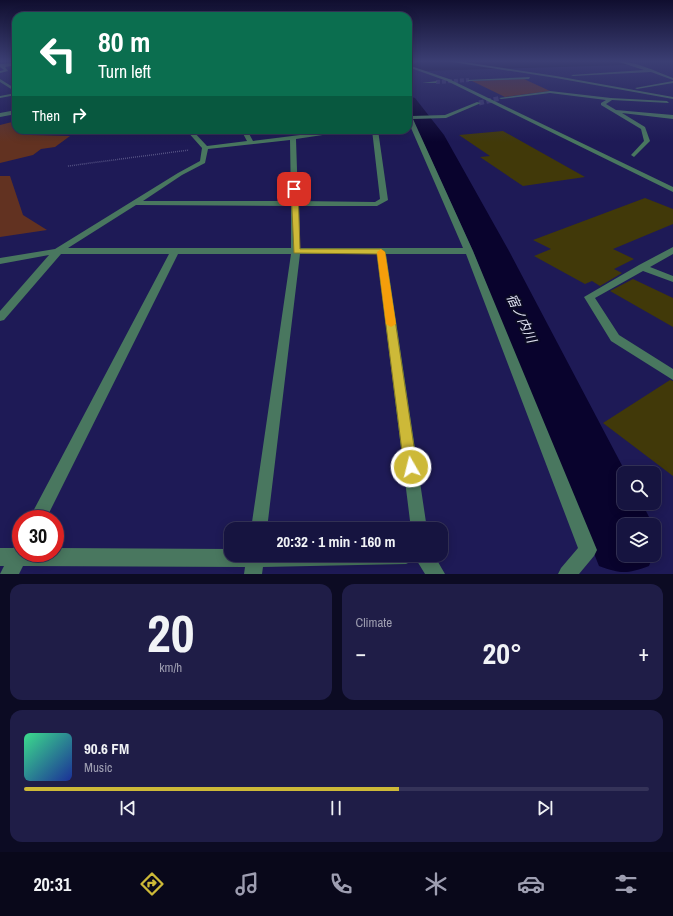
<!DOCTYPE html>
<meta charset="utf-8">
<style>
:root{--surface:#161440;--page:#1f1d47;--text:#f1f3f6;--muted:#9e9eb1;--line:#353359;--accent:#cdb938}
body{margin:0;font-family:"Archivo Narrow","Noto Sans JP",sans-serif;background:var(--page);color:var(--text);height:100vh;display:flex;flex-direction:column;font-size:15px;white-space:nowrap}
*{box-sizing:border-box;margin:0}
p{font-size:13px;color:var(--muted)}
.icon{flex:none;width:22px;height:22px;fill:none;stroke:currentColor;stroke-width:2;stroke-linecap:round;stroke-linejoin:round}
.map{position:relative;height:574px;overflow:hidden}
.side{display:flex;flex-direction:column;gap:10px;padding:10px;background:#0c0b23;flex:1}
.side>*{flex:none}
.top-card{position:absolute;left:12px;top:12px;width:400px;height:122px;border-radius:12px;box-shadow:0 2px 10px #0003,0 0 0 1px var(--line);background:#0b6e4f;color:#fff;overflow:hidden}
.controls{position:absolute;left:617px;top:466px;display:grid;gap:8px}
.controls a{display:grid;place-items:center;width:44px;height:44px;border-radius:8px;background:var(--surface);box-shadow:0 2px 10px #0003,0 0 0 1px var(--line);font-size:20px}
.speed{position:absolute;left:12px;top:510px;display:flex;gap:8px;font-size:20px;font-weight:700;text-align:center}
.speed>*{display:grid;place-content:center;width:52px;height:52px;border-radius:50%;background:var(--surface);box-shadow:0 2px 10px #0003,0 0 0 1px var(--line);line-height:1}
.speed .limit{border:6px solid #d22;background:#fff;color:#111}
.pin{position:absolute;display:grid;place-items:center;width:34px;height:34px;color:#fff;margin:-17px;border-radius:8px;box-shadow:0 2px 6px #0006}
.me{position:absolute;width:44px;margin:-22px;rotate:352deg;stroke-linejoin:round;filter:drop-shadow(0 0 3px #0008)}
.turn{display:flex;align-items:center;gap:14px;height:84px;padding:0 20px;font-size:18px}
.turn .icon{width:52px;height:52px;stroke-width:2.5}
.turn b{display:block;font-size:28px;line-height:34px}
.then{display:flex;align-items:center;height:38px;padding:0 20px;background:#0003;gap:8px;font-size:15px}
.big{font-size:30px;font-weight:800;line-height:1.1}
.side .widget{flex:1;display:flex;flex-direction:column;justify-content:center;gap:6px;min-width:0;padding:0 14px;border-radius:12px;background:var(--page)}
.side .dial{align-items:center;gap:0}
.dial b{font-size:52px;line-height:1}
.song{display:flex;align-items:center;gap:12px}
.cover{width:48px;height:48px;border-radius:6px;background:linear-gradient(135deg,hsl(150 70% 55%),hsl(230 70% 35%))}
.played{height:4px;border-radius:2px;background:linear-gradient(90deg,var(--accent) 60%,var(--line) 60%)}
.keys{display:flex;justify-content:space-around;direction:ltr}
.heat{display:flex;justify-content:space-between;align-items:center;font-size:22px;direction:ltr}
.side .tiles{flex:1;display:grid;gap:10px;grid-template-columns:1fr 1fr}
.widget:last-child{grid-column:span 2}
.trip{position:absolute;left:224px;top:522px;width:224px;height:40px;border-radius:12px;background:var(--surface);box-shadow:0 2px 10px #0003,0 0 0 1px var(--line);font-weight:800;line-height:40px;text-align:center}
.tabs{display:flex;height:64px;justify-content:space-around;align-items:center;background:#09081a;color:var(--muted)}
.tabs .icon{width:28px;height:28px}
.tabs .selected{color:var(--accent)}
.tabs b{font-size:18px;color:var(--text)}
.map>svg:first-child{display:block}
.green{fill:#623221}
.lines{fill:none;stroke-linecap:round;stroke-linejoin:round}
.river{fill:#09032d;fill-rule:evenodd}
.building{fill:#413909}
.minor-tunnel-far1{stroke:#3b386f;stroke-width:4;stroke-dasharray:4 2;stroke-linecap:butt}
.minor-tunnel{stroke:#3b386f;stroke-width:5;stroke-dasharray:5 2.5;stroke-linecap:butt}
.path{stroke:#8786ae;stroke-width:1.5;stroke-dasharray:0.5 1.5;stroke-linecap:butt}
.minor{fill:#49775f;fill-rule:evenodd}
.route{fill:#cdb938;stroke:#857824}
.slow{fill:#f59e0b}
.labels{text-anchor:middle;stroke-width:4;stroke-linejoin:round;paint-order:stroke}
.water-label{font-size:13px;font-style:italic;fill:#dfe1f1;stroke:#0b0a24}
</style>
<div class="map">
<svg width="673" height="574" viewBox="0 0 673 574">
<rect width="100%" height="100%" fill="#1e1a56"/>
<path class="green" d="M 524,79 L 550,91 L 505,97 L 472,81 Z
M 16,121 L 16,130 L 43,130 L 30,135 L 70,136 L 55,147 L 41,149 L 33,155 L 0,163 L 0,125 Z
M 0,176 L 10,176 L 23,215 L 47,230 L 0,237 Z"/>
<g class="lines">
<path class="river" d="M 420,61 L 633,61 L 631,64 L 626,65 L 420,71 L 415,69 L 412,66 L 415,63 Z
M 408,96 L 415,98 L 444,135 L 509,251 L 626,473 L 624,473 L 624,503 L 642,503 L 653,525 L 624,525 L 624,555 L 653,555 L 649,566 C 626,574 622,574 599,566 L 473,251 L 420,135 L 408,117 Z
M 654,528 L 659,541 L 654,554 Z"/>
</g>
<path class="building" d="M 503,131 L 585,177 L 523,186 L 480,157 L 490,156 L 459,135 Z
M 645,198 L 673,209 L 673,224 L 613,249 L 634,259 L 614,269 L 622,273 L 600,286 L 592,281 L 585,284 L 534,256 L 551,249 L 533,240 Z
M 633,279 L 673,298 L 673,327 L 610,291 Z
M 670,380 L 673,381 L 673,476 L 603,423 Z"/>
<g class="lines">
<path class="minor-tunnel-far1" d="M 436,82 L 469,80"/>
<path class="minor-tunnel" d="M 479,103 L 501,98"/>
<path class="path" d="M 68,166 L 189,150"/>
<path class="minor" d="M 446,61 L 457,61 L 556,76 L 673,97 L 673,99 L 556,78 Z
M 616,61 C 635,61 655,71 673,78 L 673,80 L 651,72 L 573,76 L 571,75 L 644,70 Z
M 16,63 L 16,65 L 5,67 L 8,71 L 0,73 L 0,71 L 4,70 L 0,67 L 0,64 Z
M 408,65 L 449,79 L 673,187 L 673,192 L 447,81 L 408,67 Z
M 530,77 L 529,79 L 469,81 L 467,80 Z
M 0,79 L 16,89 L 16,92 L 0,82 Z
M 437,81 L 436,83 L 422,83 Z
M 673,81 L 673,83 L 637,89 L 635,88 Z
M 550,91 L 611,98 L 667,101 L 669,103 L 612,100 L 606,104 L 616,110 L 673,115 L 673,119 L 622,113 L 645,127 L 650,141 L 634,157 L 631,155 L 644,141 L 641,129 L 601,105 L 601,103 L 606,100 L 550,93 L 501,99 L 499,98 Z
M 16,93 L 16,95 L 0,98 L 0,96 Z
M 477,102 L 481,103 L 446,118 L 413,119 L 473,251 L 597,550 L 594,556 L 579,574 L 558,574 L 561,568 L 578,548 L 466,254 L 386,254 L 427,529 L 411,529 L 377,254 L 300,254 L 267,529 L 251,529 L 291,254 L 178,254 L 46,519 L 29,519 L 169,254 L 61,254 L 4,320 L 0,321 L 0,311 L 49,255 L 0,264 L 0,258 L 55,249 L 178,173 L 200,161 L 202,148 L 186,130 L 192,130 L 207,146 L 247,141 L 241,130 L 247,130 L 253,141 L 340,130 L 356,130 L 296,139 L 298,201 L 375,202 L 380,199 L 372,130 L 378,130 L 388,200 L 377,206 L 299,206 L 300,248 L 463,248 L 408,121 L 408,113 L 411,116 L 445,115 ZM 290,140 L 291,201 L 143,201 L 182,175 L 205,163 L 208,149 ZM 136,205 L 291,206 L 291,248 L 68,248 Z
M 16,110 L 16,114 L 0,117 L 0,113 Z
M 673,247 L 673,254 L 650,267 L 673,276 L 673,282 L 643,271 L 595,298 L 619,335 L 673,369 L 673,380 L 611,341 L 584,297 L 639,265 Z
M 20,544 L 21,553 L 55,553 L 55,548 L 231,549 L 231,555 L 434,555 L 445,574 L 425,574 L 414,556 L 412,561 L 406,564 L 263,567 L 262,574 L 244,574 L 245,567 L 23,566 L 19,574 L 0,574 L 4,566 L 0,566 L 0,548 L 13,548 Z"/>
</g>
<linearGradient id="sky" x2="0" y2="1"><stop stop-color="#100e2f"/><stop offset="0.43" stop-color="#3b3e73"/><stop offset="1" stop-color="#3b3e73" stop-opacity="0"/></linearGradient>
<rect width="673" height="142" fill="url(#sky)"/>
<path class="route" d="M 294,187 L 298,189 L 300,249 L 381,249 L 385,252 L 417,467 L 415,472 L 411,474 L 406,472 L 404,467 L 377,254 L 294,253 L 291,189 Z"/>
<path class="slow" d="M 381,249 L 385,252 L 396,324 L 391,327 L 386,324 L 377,252 Z"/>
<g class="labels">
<g class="water-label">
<text transform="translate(522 318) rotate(65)" y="5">宿ノ内川</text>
</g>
</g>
</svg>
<div class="controls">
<a><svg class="icon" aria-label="search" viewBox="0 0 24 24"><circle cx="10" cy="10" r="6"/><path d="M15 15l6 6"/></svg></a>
<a><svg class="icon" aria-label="layers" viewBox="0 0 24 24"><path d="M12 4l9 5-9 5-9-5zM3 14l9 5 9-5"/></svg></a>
</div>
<div class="speed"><div class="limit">30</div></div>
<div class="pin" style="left:294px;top:189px;background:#d93025"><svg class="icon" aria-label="arrive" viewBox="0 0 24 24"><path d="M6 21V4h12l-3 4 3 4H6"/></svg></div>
<svg class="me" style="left:411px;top:467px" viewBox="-20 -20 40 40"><circle r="17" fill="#cdb938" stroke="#fff" stroke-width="3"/><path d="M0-11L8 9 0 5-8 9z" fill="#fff"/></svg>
<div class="trip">20:32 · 1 min · 160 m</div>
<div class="top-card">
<div class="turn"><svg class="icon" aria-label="left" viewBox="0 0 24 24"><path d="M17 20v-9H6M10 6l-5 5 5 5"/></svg><div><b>80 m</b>Turn left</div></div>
<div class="then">Then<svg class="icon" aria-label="right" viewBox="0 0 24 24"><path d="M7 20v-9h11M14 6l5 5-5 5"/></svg></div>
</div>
</div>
<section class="side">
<div class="tiles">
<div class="widget dial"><b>20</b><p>km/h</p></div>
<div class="widget"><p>Climate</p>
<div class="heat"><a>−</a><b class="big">20°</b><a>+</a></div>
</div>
<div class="widget">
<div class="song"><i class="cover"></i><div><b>90.6 FM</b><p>Music</p></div></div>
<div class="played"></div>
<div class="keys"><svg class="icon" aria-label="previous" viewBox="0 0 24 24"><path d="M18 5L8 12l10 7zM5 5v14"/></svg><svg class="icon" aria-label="pause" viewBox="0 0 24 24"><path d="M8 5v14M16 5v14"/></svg><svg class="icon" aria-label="next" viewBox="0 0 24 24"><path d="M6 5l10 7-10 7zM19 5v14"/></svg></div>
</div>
</div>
</section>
<nav class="tabs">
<b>20:31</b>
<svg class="icon selected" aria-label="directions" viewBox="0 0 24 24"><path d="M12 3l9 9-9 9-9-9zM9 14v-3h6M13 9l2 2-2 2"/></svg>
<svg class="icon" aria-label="music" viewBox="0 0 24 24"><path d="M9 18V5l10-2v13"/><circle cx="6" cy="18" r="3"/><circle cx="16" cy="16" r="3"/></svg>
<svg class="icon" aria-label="phone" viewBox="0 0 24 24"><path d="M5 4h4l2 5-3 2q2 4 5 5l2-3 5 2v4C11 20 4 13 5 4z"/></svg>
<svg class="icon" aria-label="climate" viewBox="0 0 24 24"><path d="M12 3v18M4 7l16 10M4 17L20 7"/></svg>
<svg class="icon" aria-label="car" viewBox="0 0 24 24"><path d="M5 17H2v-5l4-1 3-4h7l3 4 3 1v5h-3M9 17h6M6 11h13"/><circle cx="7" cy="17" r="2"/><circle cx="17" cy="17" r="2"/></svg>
<svg class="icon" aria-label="filters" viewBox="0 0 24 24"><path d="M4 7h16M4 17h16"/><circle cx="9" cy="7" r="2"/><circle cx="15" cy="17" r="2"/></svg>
</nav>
